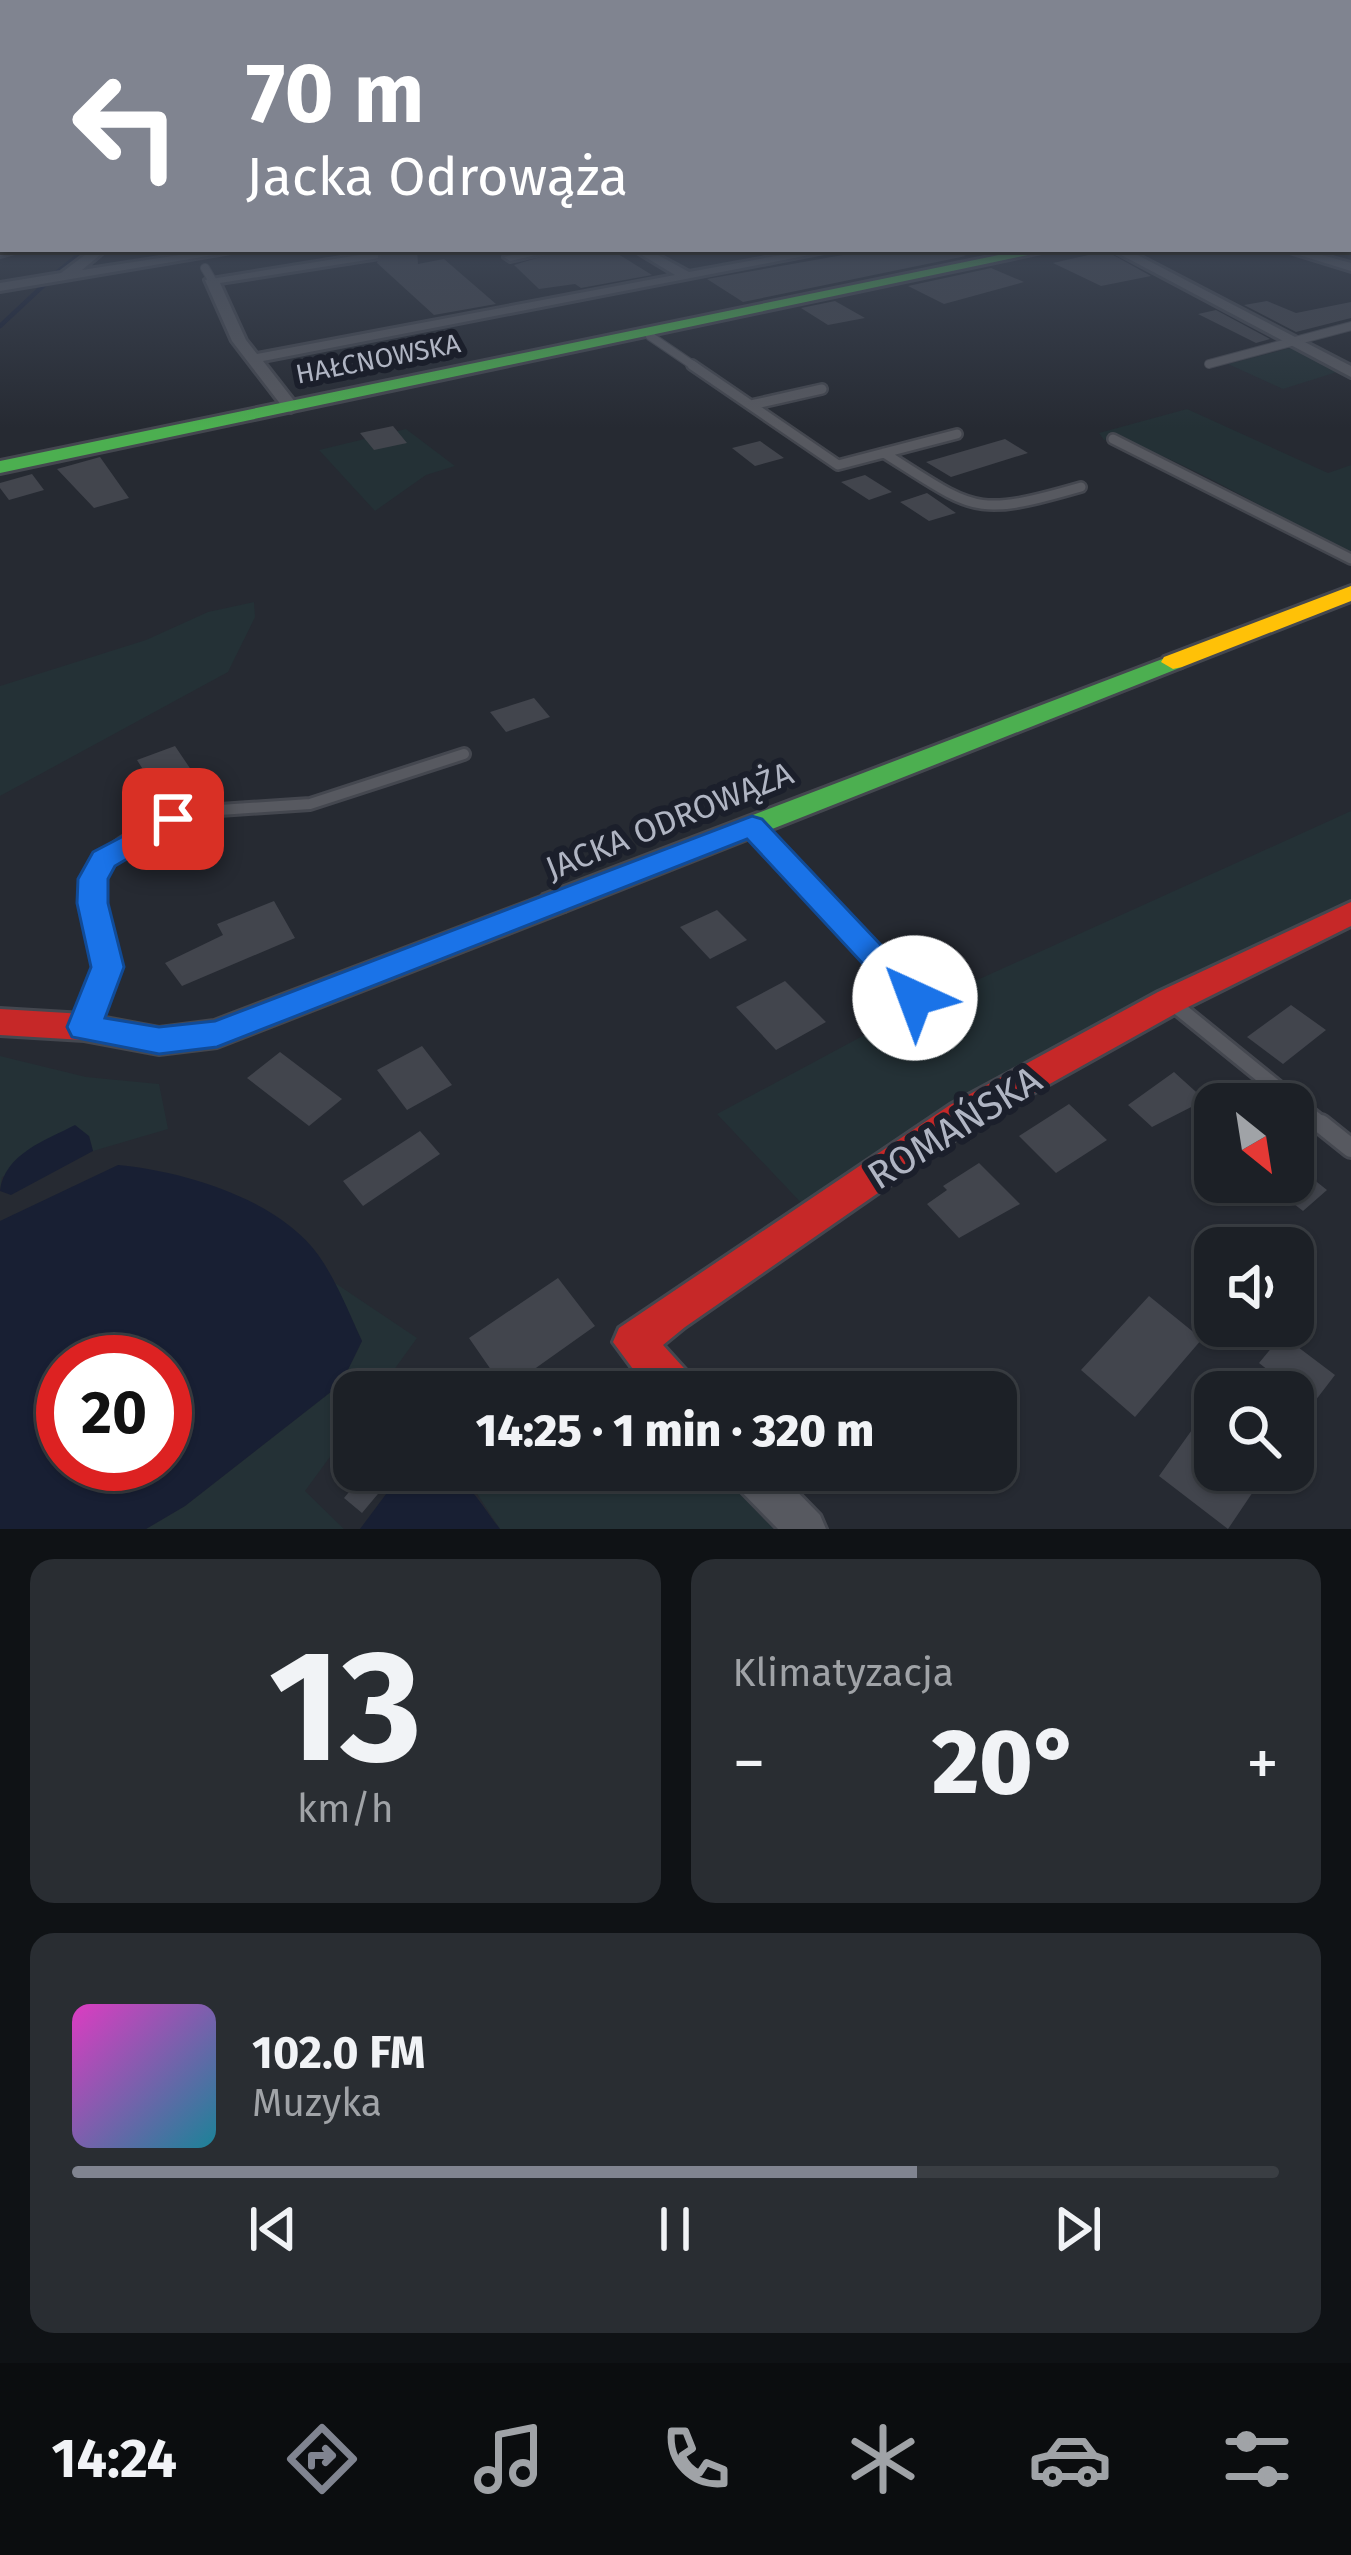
<!DOCTYPE html>
<html lang="pl">
<meta charset="utf-8">
<style>
:root{--surface:#1c2026;--page:#292d32;--text:#f1f3f6;--muted:#a0a3a7;--line:#3a3e43;--accent:#808490}
body{margin:0;font-family:"Fira Sans",sans-serif;background:var(--page);color:var(--text);height:100vh;display:flex;flex-direction:column;font-size:45px;white-space:nowrap}
*{box-sizing:border-box;margin:0}
p{font-size:39px;color:var(--muted)}
.icon{flex:none;width:66px;height:66px;fill:none;stroke:currentColor;stroke-width:2;stroke-linecap:round;stroke-linejoin:round}
.map{position:relative;height:1529px;overflow:hidden}
.side{display:flex;flex-direction:column;gap:30px;padding:30px;background:#0f1215;flex:1}
.side>*{flex:none}
.hud{position:absolute;left:0px;top:0px;width:1353px;height:252px;box-shadow:0 3px 9px #0004,0 0 0 3px var(--line);background:#808490;color:#fff;overflow:hidden}
.needle{width:78px;rotate:150deg}
.buttons{position:absolute;left:1194px;top:1083px;display:grid;gap:24px}
.buttons a{display:grid;place-items:center;width:120px;height:120px;border-radius:24px;background:var(--surface);box-shadow:0 3px 9px #0004,0 0 0 3px var(--line);font-size:60px}
.speed{position:absolute;left:36px;top:1335px;display:flex;gap:24px;font-size:60px;font-weight:700;text-align:center}
.speed>*{display:grid;place-content:center;width:156px;height:156px;border-radius:50%;background:var(--surface);box-shadow:0 3px 9px #0004,0 0 0 3px var(--line);line-height:1}
.speed .limit{border:18px solid #d22;background:#fff;color:#111}
.pin{position:absolute;display:grid;place-items:center;width:102px;height:102px;color:#fff;margin:-51px;border-radius:24px;box-shadow:0 6px 18px #0006}
.me{position:absolute;width:132px;margin:-66px;rotate:317deg;stroke-linejoin:round;filter:drop-shadow(0 0 9px #0008)}
.turn{display:flex;align-items:center;gap:42px;height:252px;padding:0 48px;font-size:54px}
.turn .icon{width:156px;height:156px;stroke-width:2.5}
.turn b{display:block;font-size:84px;line-height:102px}
.big{font-size:90px;font-weight:800;line-height:1.1}
.side .widget{flex:1;display:flex;flex-direction:column;justify-content:center;gap:18px;min-width:0;padding:0 42px;border-radius:24px;background:var(--page)}
.side .dial{align-items:center;gap:0}
.dial b{font-size:156px;line-height:1}
.song{display:flex;align-items:center;gap:36px}
.cover{width:144px;height:144px;border-radius:18px;background:linear-gradient(135deg,hsl(310 70% 55%),hsl(190 70% 35%))}
.played{height:12px;border-radius:6px;background:linear-gradient(90deg,var(--accent) 70%,var(--line) 70%)}
.keys{display:flex;justify-content:space-around;direction:ltr}
.heat{display:flex;justify-content:space-between;align-items:center;font-size:66px;direction:ltr}
.side .tiles{flex:1;display:grid;gap:30px;grid-template-columns:1fr 1fr}
.widget:last-child{grid-column:span 2}
.trip{position:absolute;left:333px;top:1371px;width:684px;height:120px;border-radius:24px;background:var(--surface);box-shadow:0 3px 9px #0004,0 0 0 3px var(--line);font-weight:800;line-height:120px;text-align:center}
.tab-bar{display:flex;height:192px;justify-content:space-around;align-items:center;background:#0b0d0f;color:var(--muted)}
.tab-bar .icon{width:84px;height:84px}
.tab-bar .current{color:var(--accent)}
.tab-bar b{font-size:54px;color:var(--text)}
.map>svg:first-child{display:block}
.green{fill:#243136}
.water{fill:#181f33;fill-rule:evenodd}
.lines{fill:none;stroke-linecap:round;stroke-linejoin:round}
.stream{stroke:#181f33;stroke-width:4.5}
.building{fill:#42454d}
.lane-far4-casing{stroke:#44474f;stroke-width:10}
.lane-far3-casing{stroke:#44474f;stroke-width:14}
.lane-far2-casing{stroke:#44474f;stroke-width:16}
.lane-far1-casing{stroke:#44474f;stroke-width:20}
.lane-casing{stroke:#44474f;stroke-width:24}
.street-casing{stroke:#44474f;stroke-width:6}
.fast-casing{stroke:#44474f;stroke-width:6}
.slow-casing{stroke:#44474f;stroke-width:6}
.jam-casing{stroke:#44474f;stroke-width:6}
.lane-far4{stroke:#575960;stroke-width:8}
.lane-far3{stroke:#575960;stroke-width:9}
.lane-far2{stroke:#575960;stroke-width:10}
.lane-far1{stroke:#575960;stroke-width:14}
.lane{stroke:#575960;stroke-width:18}
.street{fill:#575960;fill-rule:evenodd}
.fast{fill:#4caf50;fill-rule:evenodd}
.slow{fill:#ffc107;fill-rule:evenodd}
.jam{fill:#c62828;fill-rule:evenodd}
.route{fill:#1a73e8;stroke:#114b97;stroke-width:3}
.labels{text-anchor:middle;stroke-width:12;stroke-linejoin:round;paint-order:stroke}
.far-street-label{font-size:27px;fill:#b0b5c3;stroke:#1b1f2b}
.street-label{font-size:33px;fill:#b0b5c3;stroke:#1b1f2b}
.near-street-label{font-size:39px;fill:#b0b5c3;stroke:#1b1f2b}
</style>
<div class="map">
<svg width="1351" height="1529" viewBox="0 0 1351 1529">
<rect width="100%" height="100%" fill="#262a32"/>
<path class="green" d="M 1294,347 L 1340,371 L 1283,389 L 1228,364 Z
M 1187,409 L 1328,473 L 1351,465 L 1351,553 C 1303,532 1143,433 1104,440 L 1099,433 Z
M 406,429 L 455,466 L 426,475 L 375,511 L 319,450 Z
M 254,602 L 255,617 L 228,672 L 0,796 L 0,686 L 146,640 L 208,612 Z
M 1351,811 L 1351,904 L 806,1208 L 717,1114 L 911,1010 Z
M 0,1056 L 86,1077 L 159,1084 L 168,1129 L 93,1151 L 89,1136 L 2,1177 L 0,1188 Z
M 335,1283 L 417,1338 L 378,1392 L 354,1392 L 354,1424 L 305,1491 L 344,1529 L 146,1529 L 185,1506 L 341,1384 L 362,1341 Z
M 435,1470 L 732,1470 L 788,1529 L 500,1529 L 472,1486 Z"/>
<path class="water" d="M 75,1125 L 89,1136 L 93,1151 L 11,1195 L 0,1191 C 4,1154 46,1140 75,1125 Z
M 118,1165 C 183,1171 279,1199 319,1256 C 337,1282 349,1313 362,1341 L 341,1384 L 185,1506 L 146,1529 L 0,1529 L 0,1221 ZM 63,1362 L 165,1362 L 165,1464 L 63,1464 Z
M 404,1470 C 466,1470 467,1485 500,1529 L 360,1529 Z"/>
<g class="lines">
<path class="stream" d="M 55,274 L 86,249
M 0,326 L 45,284"/>
</g>
<path class="building" d="M 381,249 L 417,249 L 418,264 L 444,259 L 496,304 L 434,315 L 377,263 Z
M 566,249 L 610,249 L 652,275 L 581,288 L 575,284 L 539,289 L 514,265 Z
M 877,249 L 949,249 L 966,256 L 743,302 L 707,279 Z
M 1106,251 L 1151,276 L 1101,286 L 1053,263 Z
M 991,268 L 1024,282 L 944,304 L 908,286 Z
M 835,301 L 865,318 L 828,325 L 801,308 Z
M 1267,301 L 1296,313 L 1351,302 L 1351,318 L 1296,332 L 1244,305 Z
M 1216,310 L 1270,339 L 1256,343 L 1198,314 Z
M 393,426 L 407,443 L 374,450 L 360,433 Z
M 1005,439 L 1028,453 L 951,477 L 926,462 Z
M 760,441 L 784,458 L 755,466 L 732,448 Z
M 100,457 L 129,498 L 94,508 L 57,469 Z
M 32,474 L 44,490 L 9,500 L 0,488 L 0,483 Z
M 865,475 L 892,492 L 869,500 L 841,482 Z
M 927,493 L 956,513 L 929,521 L 900,502 Z
M 534,698 L 550,717 L 506,732 L 490,712 Z
M 175,746 L 202,786 L 163,801 L 137,760 Z
M 274,901 L 295,938 L 182,986 L 165,963 L 223,935 L 217,924 Z
M 717,910 L 747,940 L 710,959 L 680,927 Z
M 785,981 L 826,1022 L 776,1050 L 736,1007 Z
M 1291,1005 L 1326,1030 L 1283,1064 L 1247,1037 Z
M 422,1046 L 452,1085 L 407,1110 L 377,1070 Z
M 280,1052 L 342,1099 L 309,1126 L 247,1078 Z
M 1174,1072 L 1205,1100 L 1152,1127 L 1128,1105 Z
M 1069,1104 L 1107,1140 L 1056,1173 L 1019,1136 Z
M 420,1131 L 440,1154 L 363,1206 L 343,1181 Z
M 979,1163 L 1020,1204 L 959,1238 L 927,1204 L 947,1190 L 943,1186 Z
M 1293,1163 L 1327,1190 L 1303,1211 L 1266,1182 L 1293,1182 Z
M 558,1278 L 595,1326 L 505,1390 L 469,1338 Z
M 1149,1296 L 1202,1339 L 1135,1417 L 1081,1370 Z
M 1282,1335 L 1335,1375 L 1312,1405 L 1259,1363 Z
M 1194,1427 L 1215,1444 L 1215,1470 L 1248,1470 L 1261,1480 L 1228,1529 L 1159,1476 Z
M 367,1470 L 398,1470 L 362,1513 L 344,1498 Z"/>
<g class="lines">
<g class="lane-far4-casing">
<path id="lane-far4" d="M 205,268 L 212,280
M 650,336 L 697,368
M 1209,364 L 1351,326"/>
</g>
<g class="lane-far3-casing">
<path id="lane-far3" d="M 692,365 L 838,465 L 957,434
M 751,405 L 822,389
M 1113,439 L 1351,559
M 884,453 C 976,511 973,518 1081,487"/>
</g>
<g class="lane-far2-casing">
<path id="lane-far2" d="M 205,811 L 310,804 L 464,754"/>
</g>
<g class="lane-far1-casing">
<path id="lane-far1" d="M 753,827 L 915,999
M 1171,1002 L 1325,1127
M 85,1026 C 92,1008 107,982 106,963 C 105,941 93,920 92,898 C 91,840 169,825 212,808"/>
</g>
<g class="lane-casing">
<path id="lane" d="M 1321,1124 L 1351,1148"/>
</g>
<g class="street-casing">
<path id="street" d="M 0,214 L 3,214 L 0,221 Z
M 0,248 L 3,249 L 26,249 L 0,256 Z
M 93,249 L 107,249 L 82,270 L 218,249 L 249,249 L 0,291 L 0,283 L 61,273 Z
M 534,249 L 562,249 L 510,261 L 504,257 Z
M 632,249 L 647,249 L 689,272 L 814,249 L 840,249 L 263,361 L 299,407 L 291,412 L 285,410 L 232,341 L 205,280 L 378,252 L 378,258 L 373,259 L 220,283 L 246,340 L 257,354 L 675,275 Z
M 1110,249 L 1126,249 L 1351,366 L 1351,377 Z
M 1280,249 L 1300,249 L 1351,263 L 1351,271 Z
M 728,1470 L 776,1470 L 820,1515 L 826,1529 L 778,1529 L 734,1484 Z"/>
</g>
<g class="fast-casing">
<path id="fast" d="M 1028,249 L 1056,249 L 0,473 L 0,461 Z
M 1173,655 L 1185,662 L 1182,667 L 565,911 L 543,911 L 539,903 L 543,895 Z"/>
</g>
<g class="slow-casing">
<path id="slow" d="M 1351,586 L 1351,601 L 1182,667 L 1173,669 L 1161,662 L 1164,657 Z"/>
</g>
<g class="jam-casing">
<path id="jam" d="M 554,892 L 565,895 L 569,903 L 565,911 L 217,1047 L 159,1054 L 84,1040 L 0,1035 L 0,1009 L 84,1014 L 159,1028 L 214,1021 Z
M 1351,902 L 1351,926 L 1182,1010 L 976,1125 L 685,1327 L 663,1345 L 692,1377 L 698,1392 L 650,1392 L 613,1342 L 619,1328 L 950,1105 L 1158,992 Z"/>
</g>
<use href="#lane-far4" class="lane-far4"/>
<use href="#lane-far3" class="lane-far3"/>
<use href="#lane-far2" class="lane-far2"/>
<use href="#lane-far1" class="lane-far1"/>
<use href="#lane" class="lane"/>
<use href="#street" class="street"/>
<use href="#fast" class="fast"/>
<use href="#slow" class="slow"/>
<use href="#jam" class="jam"/>
</g>
<linearGradient id="sky" x2="0" y2="1"><stop stop-color="#15171c"/><stop offset="0.5" stop-color="#414a5a"/><stop offset="1" stop-color="#414a5a" stop-opacity="0"/></linearGradient>
<rect width="1351" height="428" fill="url(#sky)"/>
<path class="route" d="M 173,810 L 183,812 L 183,826 L 115,866 L 108,879 L 108,903 L 124,967 L 105,1018 L 159,1027 L 215,1021 L 752,816 L 762,819 L 931,998 L 926,1007 L 903,1007 L 747,839 L 217,1047 L 159,1054 L 72,1037 L 67,1027 L 91,967 L 77,903 L 78,879 L 93,852 Z"/>
<g class="labels">
<g class="far-street-label">
<text transform="translate(378 359) rotate(-11)" y="9">HAŁCNOWSKA</text>
</g>
<g class="street-label">
<text transform="translate(669 820) rotate(-22)" y="12">JACKA ODROWĄŻA</text>
</g>
<g class="near-street-label">
<text transform="translate(954 1127) rotate(-32)" y="14">ROMAŃSKA</text>
</g>
</g>
</svg>
<div class="buttons">
<a><svg class="needle" viewBox="-14 -14 28 28"><path d="M0-13l5 13h-10z" fill="#e53935"/><path d="M0 13l5-13h-10z" fill="#a0a3a7"/></svg></a>
<a><svg class="icon" aria-label="sound" viewBox="0 0 24 24"><path d="M4 9h4l5-4v14l-5-4H4zM17 9q2 3 0 6"/></svg></a>
<a><svg class="icon" aria-label="search" viewBox="0 0 24 24"><circle cx="10" cy="10" r="6"/><path d="M15 15l6 6"/></svg></a>
</div>
<div class="speed"><div class="limit">20</div></div>
<div class="pin" style="left:173px;top:819px;background:#d93025"><svg class="icon" aria-label="arrive" viewBox="0 0 24 24"><path d="M6 21V4h12l-3 4 3 4H6"/></svg></div>
<svg class="me" style="left:915px;top:998px" viewBox="-20 -20 40 40"><circle r="19" fill="#fff"/><path d="M0-13L10 11 0 6-10 11z" fill="#1a73e8"/></svg>
<div class="trip">14:25 · 1 min · 320 m</div>
<div class="hud">
<div class="turn"><svg class="icon" aria-label="left" viewBox="0 0 24 24"><path d="M17 20v-9H6M10 6l-5 5 5 5"/></svg><div><b>70 m</b>Jacka Odrowąża</div></div>
</div>
</div>
<section class="side">
<div class="tiles">
<div class="widget dial"><b>13</b><p>km/h</p></div>
<div class="widget"><p>Klimatyzacja</p>
<div class="heat"><a>−</a><b class="big">20°</b><a>+</a></div>
</div>
<div class="widget">
<div class="song"><i class="cover"></i><div><b>102.0 FM</b><p>Muzyka</p></div></div>
<div class="played"></div>
<div class="keys"><svg class="icon" aria-label="previous" viewBox="0 0 24 24"><path d="M18 5L8 12l10 7zM5 5v14"/></svg><svg class="icon" aria-label="pause" viewBox="0 0 24 24"><path d="M8 5v14M16 5v14"/></svg><svg class="icon" aria-label="next" viewBox="0 0 24 24"><path d="M6 5l10 7-10 7zM19 5v14"/></svg></div>
</div>
</div>
</section>
<nav class="tab-bar">
<b>14:24</b>
<svg class="icon current" aria-label="directions" viewBox="0 0 24 24"><path d="M12 3l9 9-9 9-9-9zM9 14v-3h6M13 9l2 2-2 2"/></svg>
<svg class="icon" aria-label="music" viewBox="0 0 24 24"><path d="M9 18V5l10-2v13"/><circle cx="6" cy="18" r="3"/><circle cx="16" cy="16" r="3"/></svg>
<svg class="icon" aria-label="phone" viewBox="0 0 24 24"><path d="M5 4h4l2 5-3 2q2 4 5 5l2-3 5 2v4C11 20 4 13 5 4z"/></svg>
<svg class="icon" aria-label="climate" viewBox="0 0 24 24"><path d="M12 3v18M4 7l16 10M4 17L20 7"/></svg>
<svg class="icon" aria-label="car" viewBox="0 0 24 24"><path d="M5 17H2v-5l4-1 3-4h7l3 4 3 1v5h-3M9 17h6M6 11h13"/><circle cx="7" cy="17" r="2"/><circle cx="17" cy="17" r="2"/></svg>
<svg class="icon" aria-label="filters" viewBox="0 0 24 24"><path d="M4 7h16M4 17h16"/><circle cx="9" cy="7" r="2"/><circle cx="15" cy="17" r="2"/></svg>
</nav>
